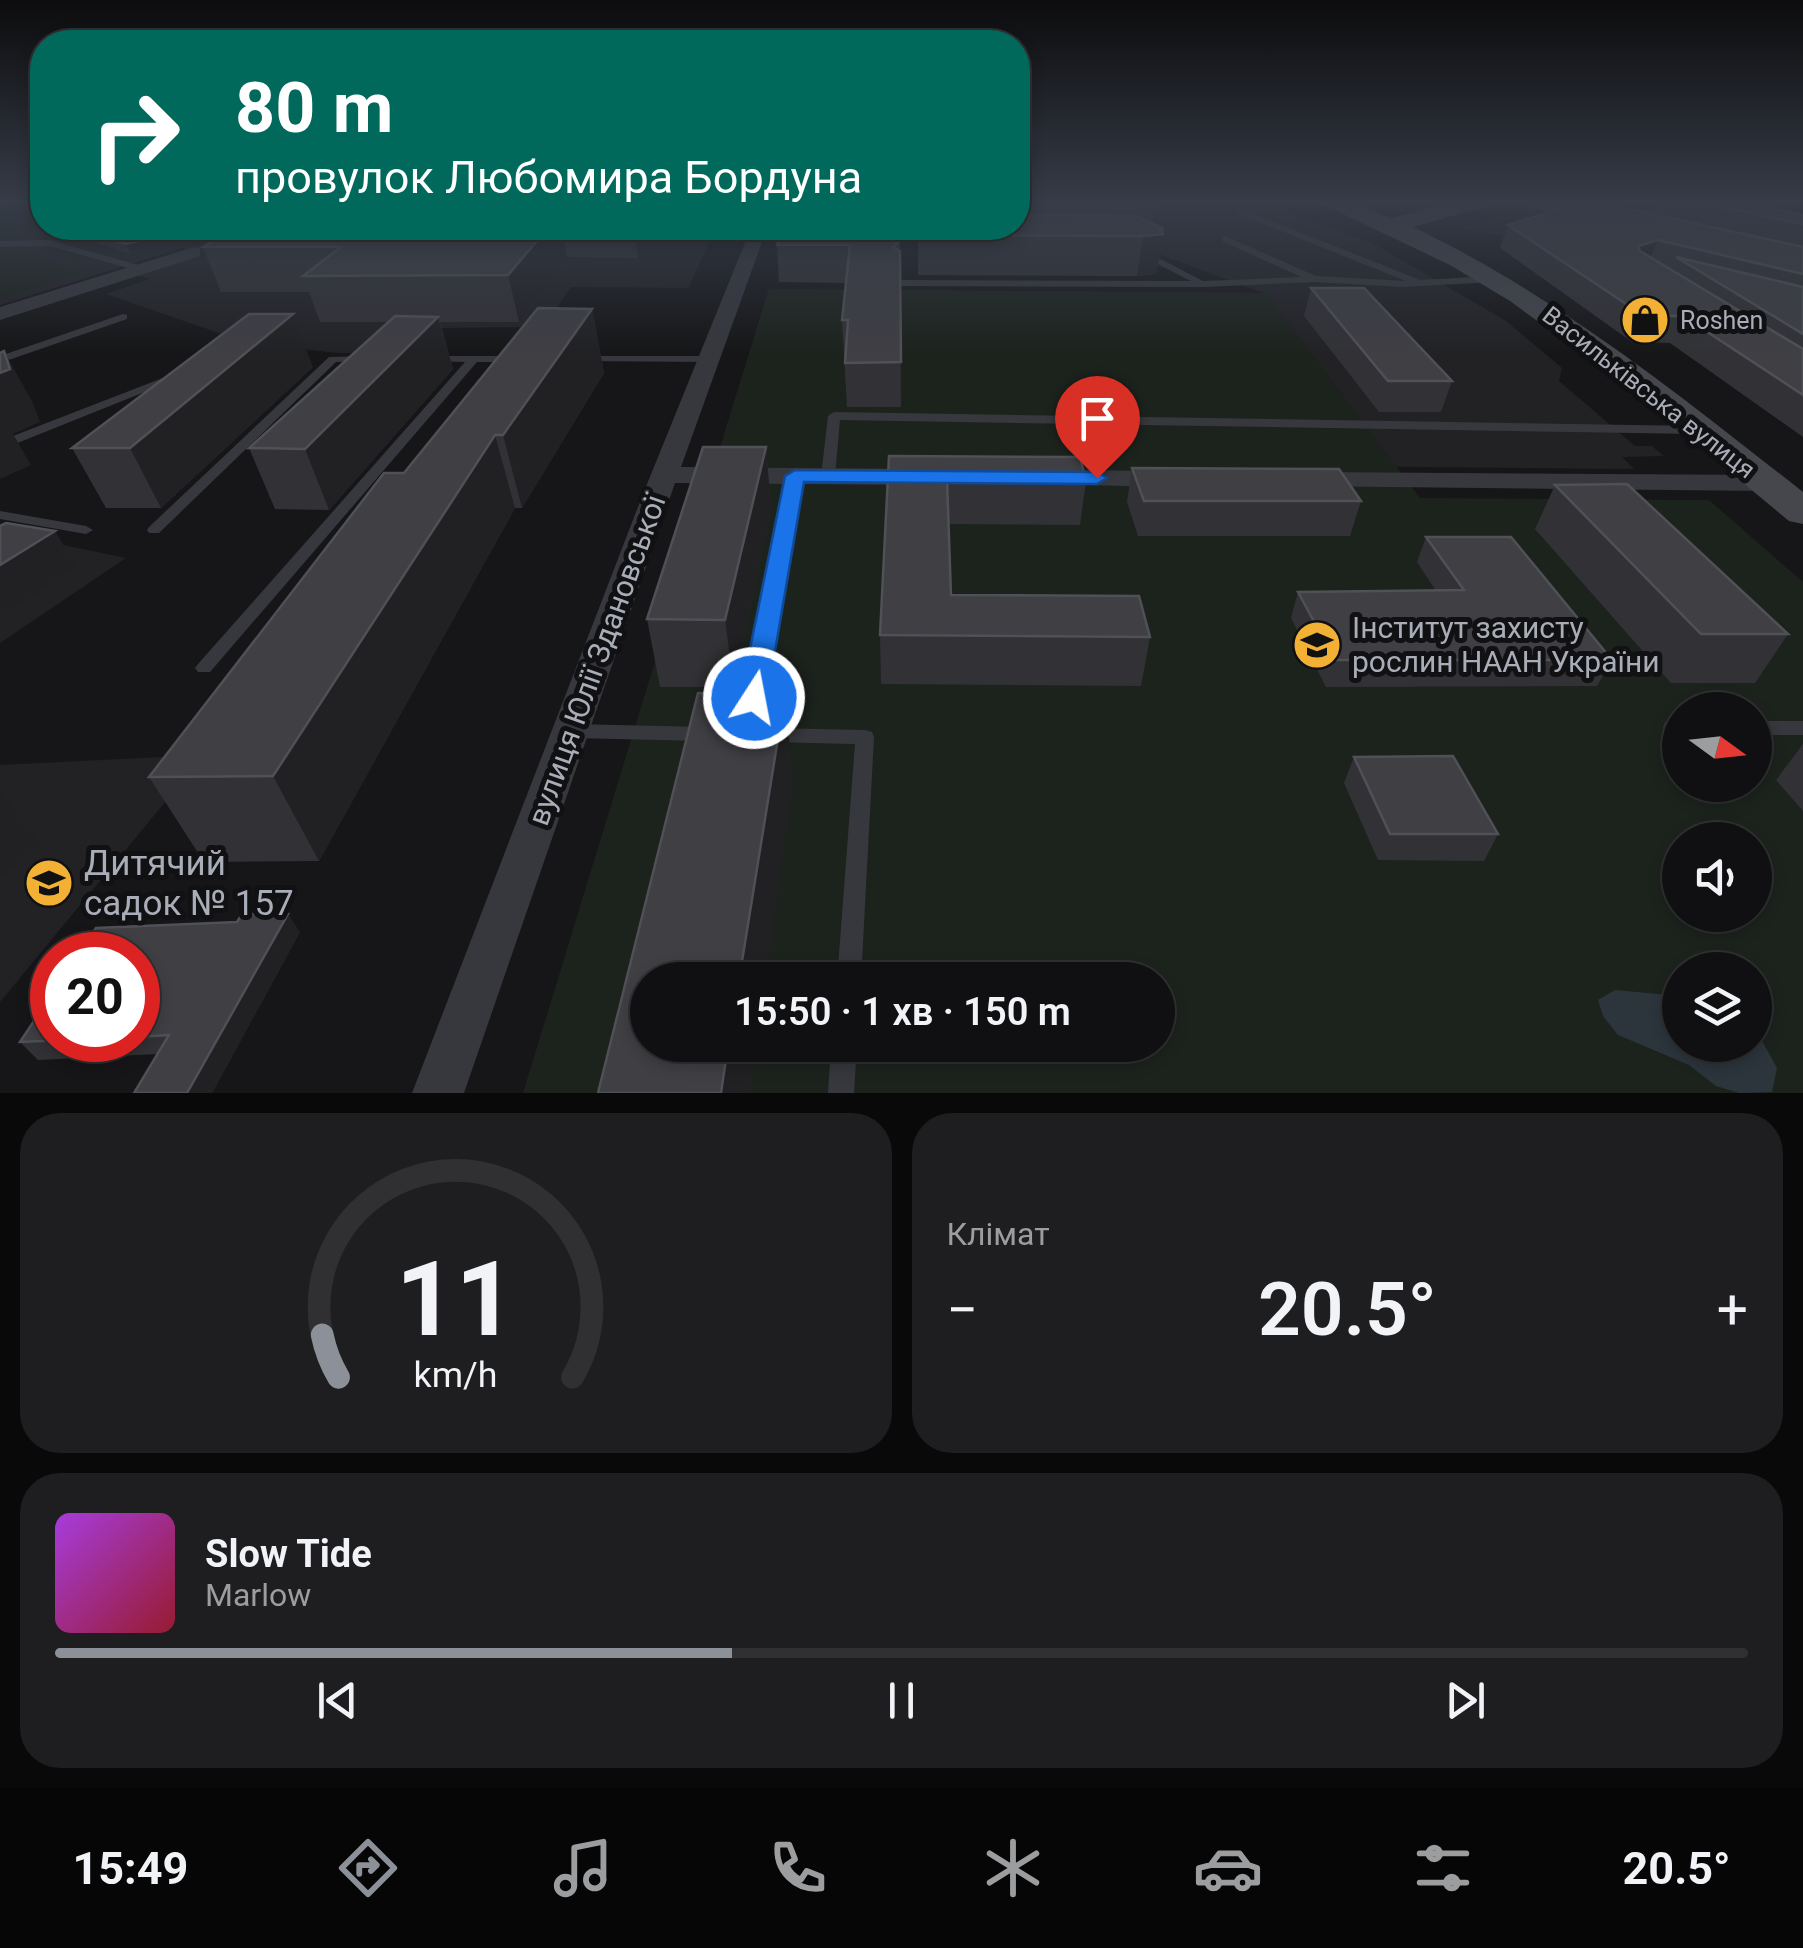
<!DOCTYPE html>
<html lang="uk">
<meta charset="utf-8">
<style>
:root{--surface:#101012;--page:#1e1e20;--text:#f1f3f6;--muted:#9c9d9f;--line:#303032;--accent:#8c9099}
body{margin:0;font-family:Roboto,sans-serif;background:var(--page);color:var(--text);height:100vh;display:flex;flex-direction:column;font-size:38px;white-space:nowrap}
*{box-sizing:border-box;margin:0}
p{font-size:32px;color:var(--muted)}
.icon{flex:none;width:55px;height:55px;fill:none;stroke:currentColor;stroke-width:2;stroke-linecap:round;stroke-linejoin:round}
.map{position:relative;height:1093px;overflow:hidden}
.panel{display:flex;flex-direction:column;gap:20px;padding:20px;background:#09090a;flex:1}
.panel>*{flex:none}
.hud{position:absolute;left:30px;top:30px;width:1000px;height:210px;border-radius:40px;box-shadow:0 5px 15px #0003,0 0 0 2px var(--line);background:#00695c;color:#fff;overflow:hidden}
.needle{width:65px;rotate:105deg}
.tools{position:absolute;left:1662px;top:692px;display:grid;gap:20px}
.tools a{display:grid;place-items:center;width:110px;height:110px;border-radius:50%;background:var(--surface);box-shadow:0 5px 15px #0003,0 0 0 2px var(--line);font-size:50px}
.speed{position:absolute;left:30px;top:932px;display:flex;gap:20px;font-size:50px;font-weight:700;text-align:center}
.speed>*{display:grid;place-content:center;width:130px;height:130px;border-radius:50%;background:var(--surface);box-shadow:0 5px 15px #0003,0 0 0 2px var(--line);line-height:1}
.speed .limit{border:15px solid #d22;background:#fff;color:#111}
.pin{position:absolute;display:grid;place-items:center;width:85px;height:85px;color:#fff;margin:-102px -42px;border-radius:50% 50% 50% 0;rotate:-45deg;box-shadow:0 0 10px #0007}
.pin .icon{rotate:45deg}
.me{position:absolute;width:110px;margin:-55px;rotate:11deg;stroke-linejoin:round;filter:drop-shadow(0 0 8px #0008)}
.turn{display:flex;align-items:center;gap:35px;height:210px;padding:0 40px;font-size:45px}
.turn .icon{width:130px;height:130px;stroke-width:2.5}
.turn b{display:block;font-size:70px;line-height:85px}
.big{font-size:75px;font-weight:600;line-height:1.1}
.panel .card{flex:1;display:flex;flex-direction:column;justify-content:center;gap:15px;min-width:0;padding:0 35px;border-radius:40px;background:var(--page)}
.panel .dial{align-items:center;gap:0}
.dial svg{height:260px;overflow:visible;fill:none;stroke:var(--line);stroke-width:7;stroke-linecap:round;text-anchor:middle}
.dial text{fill:var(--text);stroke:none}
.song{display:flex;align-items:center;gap:30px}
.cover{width:120px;height:120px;border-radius:15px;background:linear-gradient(135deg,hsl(280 70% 55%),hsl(350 70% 35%))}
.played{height:10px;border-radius:5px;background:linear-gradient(90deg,var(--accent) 40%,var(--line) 40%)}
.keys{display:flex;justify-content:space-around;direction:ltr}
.heat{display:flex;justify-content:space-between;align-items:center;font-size:55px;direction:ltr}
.panel .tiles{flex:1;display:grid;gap:20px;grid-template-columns:1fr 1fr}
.card:last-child{grid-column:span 2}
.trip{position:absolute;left:630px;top:962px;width:545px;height:100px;border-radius:50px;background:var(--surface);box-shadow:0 5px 15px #0003,0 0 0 2px var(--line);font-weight:600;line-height:100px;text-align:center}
.tabs{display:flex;height:160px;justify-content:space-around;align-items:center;background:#060607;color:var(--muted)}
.tabs .icon{width:70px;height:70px}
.tabs .current{color:var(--accent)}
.tabs b{font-size:45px;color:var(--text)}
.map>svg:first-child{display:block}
.built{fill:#222225}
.green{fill:#1c231d;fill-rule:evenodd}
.water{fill:#2c353c}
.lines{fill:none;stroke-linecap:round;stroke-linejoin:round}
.lane{fill:#37383d;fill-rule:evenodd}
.street{fill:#37383d;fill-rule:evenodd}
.secondary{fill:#45474d;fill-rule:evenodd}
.wall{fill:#323236}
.shaded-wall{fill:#212124}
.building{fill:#3f3f44;stroke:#4f5156;stroke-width:2.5}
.route{fill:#1a73e8;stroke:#114b97;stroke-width:2.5}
.labels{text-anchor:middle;stroke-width:10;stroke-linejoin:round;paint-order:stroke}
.far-poi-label{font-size:25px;fill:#a8adb8;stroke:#111113;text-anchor:start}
.far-street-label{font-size:25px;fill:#a8adb8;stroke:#111113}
.poi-label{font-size:30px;fill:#a8adb8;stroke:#111113;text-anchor:start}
.street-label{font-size:30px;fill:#a8adb8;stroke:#111113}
.near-poi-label{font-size:35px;fill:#a8adb8;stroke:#111113;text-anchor:start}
</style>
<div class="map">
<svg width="1803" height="1093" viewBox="0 0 1803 1093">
<rect width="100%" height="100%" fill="#161618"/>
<path class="built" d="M 0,202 L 42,202 L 42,228 L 716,228 L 688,288 L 571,287 L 544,327 L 441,328 L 418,354 L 337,353 L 245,342 L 106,294 L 149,279 L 134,274 L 196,253 L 182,248 L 0,305 Z
M 1076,202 L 1265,202 L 1376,245 L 1506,321 L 1562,368 L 1559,381 L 1635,446 L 1652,446 L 1664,456 L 1622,457 L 1634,469 L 716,460 L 769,289 L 1263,293 L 1122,240 L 901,239 L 901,228 L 1018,228 Z
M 0,532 L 126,558 L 0,643 Z
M 204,755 L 0,1002 L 0,765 Z"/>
<path class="green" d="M 10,202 L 42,202 L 42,227 L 28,232 L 39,255 L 82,274 L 0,298 L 0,205 Z
M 1531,206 L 1580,218 L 1512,237 L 1463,230 L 1464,227 Z
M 769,289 L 1266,293 L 1420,498 L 1709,500 L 1803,582 L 1803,1093 L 523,1093 ZM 1680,710 L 1755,710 L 1755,785 L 1680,785 ZM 1680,840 L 1755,840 L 1755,915 L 1680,915 ZM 1680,970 L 1755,970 L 1755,1045 L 1680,1045 ZM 648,980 L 1158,980 L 1158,1045 L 648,1045 Z"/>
<path class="water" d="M 1615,990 L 1680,996 L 1680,1045 L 1755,1045 L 1755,1028 L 1777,1068 L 1772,1092 L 1739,1093 L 1716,1086 L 1689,1065 L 1618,1035 L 1603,1016 L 1598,1000 Z"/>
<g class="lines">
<path class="lane" d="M 1236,209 L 1242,209 L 1420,280 L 1493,276 L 1498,279 L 1493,282 L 1403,287 L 1314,282 L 1205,287 L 902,286 L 897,283 L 902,280 L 1191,281 L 1140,255 L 1140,251 L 1143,250 L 1203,281 L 1301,277 L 1222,241 L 1222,237 L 1225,236 L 1316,276 L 1406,281 L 1236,213 Z
M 50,240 L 145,267 L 147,269 L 142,272 L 50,246 L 0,247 L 0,241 Z
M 123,314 L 127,315 L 127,319 L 0,363 L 0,356 Z
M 365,356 L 369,357 L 369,361 L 336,362 L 159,533 L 149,533 L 147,530 L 149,527 L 329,357 Z
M 433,356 L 515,356 L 521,359 L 515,362 L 477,362 L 210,672 L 198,672 L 195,668 L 198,664 L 465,362 L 429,361 L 429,357 Z
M 583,356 L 709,356 L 715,359 L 709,362 L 579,361 L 579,357 Z
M 173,374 L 177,375 L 177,379 L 0,450 L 0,441 Z
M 834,412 L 1696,426 L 1702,430 L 1696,434 L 840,420 L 835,476 L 828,480 L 821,476 L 828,416 Z
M 795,472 L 802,476 L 760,713 L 758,718 L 751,720 L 744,718 L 742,713 L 788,476 Z
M 0,511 L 86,526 L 93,530 L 86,534 L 0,519 Z
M 1672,720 L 1680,720 L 1680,734 L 1665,732 L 1663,727 L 1665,722 Z
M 1755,721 L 1803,721 L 1803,735 L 1755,735 Z
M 571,724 L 707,727 L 714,729 L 716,734 L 714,739 L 707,741 L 571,738 L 564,736 L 562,731 L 564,726 Z
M 770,728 L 865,730 L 872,732 L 874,737 L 861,980 L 837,980 L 855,744 L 770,742 L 763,740 L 761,735 L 763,730 Z
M 831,1045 L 857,1045 L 854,1093 L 828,1093 Z"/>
<path class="street" d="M 1667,202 L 1692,202 L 1628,226 L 1614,222 Z
M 751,228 L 767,228 L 681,467 L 927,469 L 941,477 L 927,485 L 675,483 L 464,1093 L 412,1093 L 643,494 Z
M 194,247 L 200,248 L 200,256 L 0,320 L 0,307 Z
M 1048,470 L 1172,471 L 1186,479 L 1172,487 L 1038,484 L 1034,478 L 1038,472 Z
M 1308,472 L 1767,475 L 1781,483 L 1767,491 L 1298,486 L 1294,480 L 1298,474 Z"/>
<path class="secondary" d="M 1318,202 L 1350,202 L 1392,218 L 1450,202 L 1488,202 L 1485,207 L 1413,227 C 1557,296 1678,394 1803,492 L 1803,524 L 1789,521 L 1625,385 L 1510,301 L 1450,265 Z
M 1527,202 L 1567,202 L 1625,216 L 1629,221 L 1617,228 L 1530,207 Z"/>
</g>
<path class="wall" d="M 1018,202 L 1155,202 L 1152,223 L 1164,229 L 1156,274 L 1137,276 L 918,275 L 918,228 L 1018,228 Z
M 1583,202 L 1621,202 L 1611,205 L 1660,216 L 1666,202 L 1742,202 L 1803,215 L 1803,437 L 1670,343 L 1632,342 L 1500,248 L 1508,225 Z
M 229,228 L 130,253 L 79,238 L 75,229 Z
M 236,228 L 659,228 L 638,258 L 567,257 L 519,322 L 440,322 L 453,369 L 329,510 L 275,509 L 249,448 L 388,322 L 320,322 L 309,292 L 221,292 L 203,247 Z
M 900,228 L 901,407 L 847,407 L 842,320 L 846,283 L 779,282 L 777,245 Z
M 1311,288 L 1452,381 L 1441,412 L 1379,412 L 1304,316 Z
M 592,309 L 604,373 L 522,508 L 515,508 L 319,861 L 204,862 L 149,777 Z
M 313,367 L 161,508 L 106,508 L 72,448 Z
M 766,447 L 771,508 L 734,687 L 660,687 L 647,619 Z
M 889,456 L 1086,481 L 1080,525 L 949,524 L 951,595 L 1150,637 L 1141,686 L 881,684 L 880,635 Z
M 1132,468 L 1361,501 L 1350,536 L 1138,536 L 1127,502 Z
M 1555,485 L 1788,634 L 1755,683 L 1671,683 L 1535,529 Z
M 1426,537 L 1612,660 L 1597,686 L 1326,687 L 1291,618 L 1298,592 L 1436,591 L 1417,562 Z
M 1803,744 L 1803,811 L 1776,780 Z
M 1354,757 L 1498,834 L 1484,861 L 1378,860 L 1344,783 Z
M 300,932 L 212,1093 L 134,1093 L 157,1054 L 38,1060 L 20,1042 L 52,1040 L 138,1040 L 138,955 Z"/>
<path class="shaded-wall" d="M 193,228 L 229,228 L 130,253 L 126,244 Z
M 548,228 L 561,228 L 567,257 L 519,322 L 508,275 Z
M 633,228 L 659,228 L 638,258 Z
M 1163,234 L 1156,274 L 1137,276 L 1143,236 Z
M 1658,240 L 1648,263 L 1628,270 L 1638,246 Z
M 592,309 L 604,373 L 522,508 L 503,435 Z
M 293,314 L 313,367 L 161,508 L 130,448 Z
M 438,317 L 453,369 L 329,510 L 305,449 Z
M 4,351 L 33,403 L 40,422 L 13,434 L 31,465 L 0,479 L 0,373 Z
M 495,435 L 515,508 L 319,861 L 273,776 Z
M 766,447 L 771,508 L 734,687 L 725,620 Z
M 55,531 L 76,566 L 0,617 L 0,565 Z
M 785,695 L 793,783 L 766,980 L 739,980 Z
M 1,793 L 41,843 L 0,878 L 0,794 Z
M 288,914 L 300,932 L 212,1093 L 187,1093 Z
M 728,1045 L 757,1045 L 750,1093 L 721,1093 Z"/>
<path class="building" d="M 1018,202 L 1107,202 L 1111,204 Z
M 1583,202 L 1597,202 L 1803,247 L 1803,274 L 1658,240 L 1638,246 L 1640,251 L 1803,349 L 1803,395 L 1683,316 L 1644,316 L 1508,225 Z
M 1697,202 L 1742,202 L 1803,215 L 1803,224 Z
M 1018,215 L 1136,216 L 1164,229 L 1160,229 L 1163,234 L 1143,236 L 918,235 L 918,228 L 1018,228 Z
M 83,228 L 193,228 L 126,244 L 75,229 Z
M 236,228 L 548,228 L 508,275 L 303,276 L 341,247 L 203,247 Z
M 783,228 L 900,228 L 900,240 L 893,247 L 900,251 L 901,362 L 845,363 L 848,320 L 842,320 L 850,245 L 777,245 Z
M 1676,257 L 1803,287 L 1803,334 Z
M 1311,288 L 1364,288 L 1452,381 L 1388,381 Z
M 538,308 L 592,309 L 503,435 L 495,435 L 273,776 L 149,777 L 384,473 L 404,473 Z
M 249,314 L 293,314 L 130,448 L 72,448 Z
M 395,316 L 438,317 L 305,449 L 249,448 Z
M 4,351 L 10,369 L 0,373 L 0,353 Z
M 703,447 L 766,447 L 725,620 L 647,619 Z
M 889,456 L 1080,457 L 1086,481 L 947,480 L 951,595 L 1139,596 L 1150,637 L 880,635 Z
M 1132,468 L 1339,469 L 1361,501 L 1144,501 Z
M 1627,484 L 1788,634 L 1701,634 L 1555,485 Z
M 6,523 L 55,531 L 0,565 L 0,526 Z
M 1426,537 L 1511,537 L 1612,660 L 1335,660 L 1298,592 L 1464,590 Z
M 698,693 L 785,695 L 739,980 L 648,980 L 648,1045 L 728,1045 L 721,1093 L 598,1093 Z
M 1453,756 L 1498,834 L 1390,834 L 1354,757 Z
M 242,914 L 288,914 L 187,1093 L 134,1093 L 169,1035 L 138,1037 L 138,955 L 78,955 L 96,928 L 237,922 Z
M 52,994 L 52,1040 L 65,1040 L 20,1042 Z"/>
<linearGradient id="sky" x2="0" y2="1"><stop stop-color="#0c0c0d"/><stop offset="0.57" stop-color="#363c48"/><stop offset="1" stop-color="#363c48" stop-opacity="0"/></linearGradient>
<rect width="1803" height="355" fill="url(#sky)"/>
<path class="route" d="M 795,470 L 1097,472 L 1107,478 L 1097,484 L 804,482 L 767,698 L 763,705 L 744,705 L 740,698 L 785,476 Z"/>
<defs>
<g id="shop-disc" transform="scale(2.5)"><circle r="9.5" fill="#f2b134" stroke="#111113"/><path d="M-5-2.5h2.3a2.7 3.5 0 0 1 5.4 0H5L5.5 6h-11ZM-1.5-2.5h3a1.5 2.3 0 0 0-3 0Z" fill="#111"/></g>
<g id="university-disc" transform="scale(2.5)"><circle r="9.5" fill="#f2b134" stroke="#111113"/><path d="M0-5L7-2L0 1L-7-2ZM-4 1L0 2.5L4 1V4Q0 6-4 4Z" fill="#111"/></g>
<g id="school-disc" transform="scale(2.5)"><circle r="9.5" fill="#f2b134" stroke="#111113"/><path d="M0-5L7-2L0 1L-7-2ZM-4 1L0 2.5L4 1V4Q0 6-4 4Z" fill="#111"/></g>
</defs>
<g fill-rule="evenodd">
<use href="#shop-disc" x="1645" y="320"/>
<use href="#university-disc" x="1317" y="645"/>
<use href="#school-disc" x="49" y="883"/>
</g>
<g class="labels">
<g class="far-poi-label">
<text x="1680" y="329">Roshen</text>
</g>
<g class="far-street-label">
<text transform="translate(1649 392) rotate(38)" y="9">Васильківська вулиця</text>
</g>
<g class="poi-label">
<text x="1352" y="638">Інститут захисту<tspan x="1352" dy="34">рослин НААН України</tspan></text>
</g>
<g class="street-label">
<text transform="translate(597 660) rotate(-70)" y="10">вулиця Юлії Здановської</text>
</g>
<g class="near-poi-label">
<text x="84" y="875">Дитячий<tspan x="84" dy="40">садок № 157</tspan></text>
</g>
</g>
</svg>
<div class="tools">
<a><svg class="needle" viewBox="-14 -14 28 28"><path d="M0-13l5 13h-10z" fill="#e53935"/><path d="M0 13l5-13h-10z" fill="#9c9d9f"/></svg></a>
<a><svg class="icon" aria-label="sound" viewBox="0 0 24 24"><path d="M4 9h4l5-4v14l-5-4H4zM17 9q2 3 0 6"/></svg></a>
<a><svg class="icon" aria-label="layers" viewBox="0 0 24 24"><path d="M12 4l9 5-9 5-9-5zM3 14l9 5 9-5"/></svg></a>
</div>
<div class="speed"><div class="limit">20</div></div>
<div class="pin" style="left:1097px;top:478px;background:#d93025"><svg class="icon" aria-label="arrive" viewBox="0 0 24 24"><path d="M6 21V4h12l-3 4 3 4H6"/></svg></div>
<svg class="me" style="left:754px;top:698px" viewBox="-20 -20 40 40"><circle r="17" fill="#1a73e8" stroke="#fff" stroke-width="3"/><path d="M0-11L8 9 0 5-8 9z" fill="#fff"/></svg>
<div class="trip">15:50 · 1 хв · 150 m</div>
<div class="hud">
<div class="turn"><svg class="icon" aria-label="right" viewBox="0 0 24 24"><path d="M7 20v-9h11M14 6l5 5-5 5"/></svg><div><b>80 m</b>провулок Любомира Бордуна</div></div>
</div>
</div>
<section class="panel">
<div class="tiles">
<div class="card dial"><svg viewBox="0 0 100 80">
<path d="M14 69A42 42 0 1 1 86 69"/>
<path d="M14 69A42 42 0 0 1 9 56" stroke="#8c9099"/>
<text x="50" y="56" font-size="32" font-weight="700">11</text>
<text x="50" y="72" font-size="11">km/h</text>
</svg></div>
<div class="card"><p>Клімат</p>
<div class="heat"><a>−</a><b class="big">20.5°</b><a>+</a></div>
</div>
<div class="card">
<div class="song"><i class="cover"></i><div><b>Slow Tide</b><p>Marlow</p></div></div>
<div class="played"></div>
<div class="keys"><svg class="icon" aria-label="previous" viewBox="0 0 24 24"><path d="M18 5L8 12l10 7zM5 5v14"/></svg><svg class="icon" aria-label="pause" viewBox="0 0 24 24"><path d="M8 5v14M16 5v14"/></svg><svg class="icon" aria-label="next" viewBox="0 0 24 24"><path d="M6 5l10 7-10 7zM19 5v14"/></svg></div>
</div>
</div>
</section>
<nav class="tabs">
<b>15:49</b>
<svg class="icon current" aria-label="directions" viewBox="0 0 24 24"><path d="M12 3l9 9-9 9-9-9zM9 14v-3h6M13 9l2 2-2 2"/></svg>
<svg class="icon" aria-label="music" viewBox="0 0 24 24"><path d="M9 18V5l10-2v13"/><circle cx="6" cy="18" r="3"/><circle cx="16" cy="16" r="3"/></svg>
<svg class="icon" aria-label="phone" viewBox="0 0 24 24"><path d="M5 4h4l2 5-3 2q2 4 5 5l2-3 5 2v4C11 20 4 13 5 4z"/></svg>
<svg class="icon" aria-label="climate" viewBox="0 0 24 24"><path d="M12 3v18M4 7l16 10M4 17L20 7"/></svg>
<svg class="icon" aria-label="car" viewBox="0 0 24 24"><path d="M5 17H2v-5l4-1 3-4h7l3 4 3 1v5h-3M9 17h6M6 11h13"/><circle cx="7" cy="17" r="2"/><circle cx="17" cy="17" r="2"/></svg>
<svg class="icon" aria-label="filters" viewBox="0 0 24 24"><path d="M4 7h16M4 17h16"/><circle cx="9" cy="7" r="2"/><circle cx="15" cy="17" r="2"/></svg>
<b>20.5°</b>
</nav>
